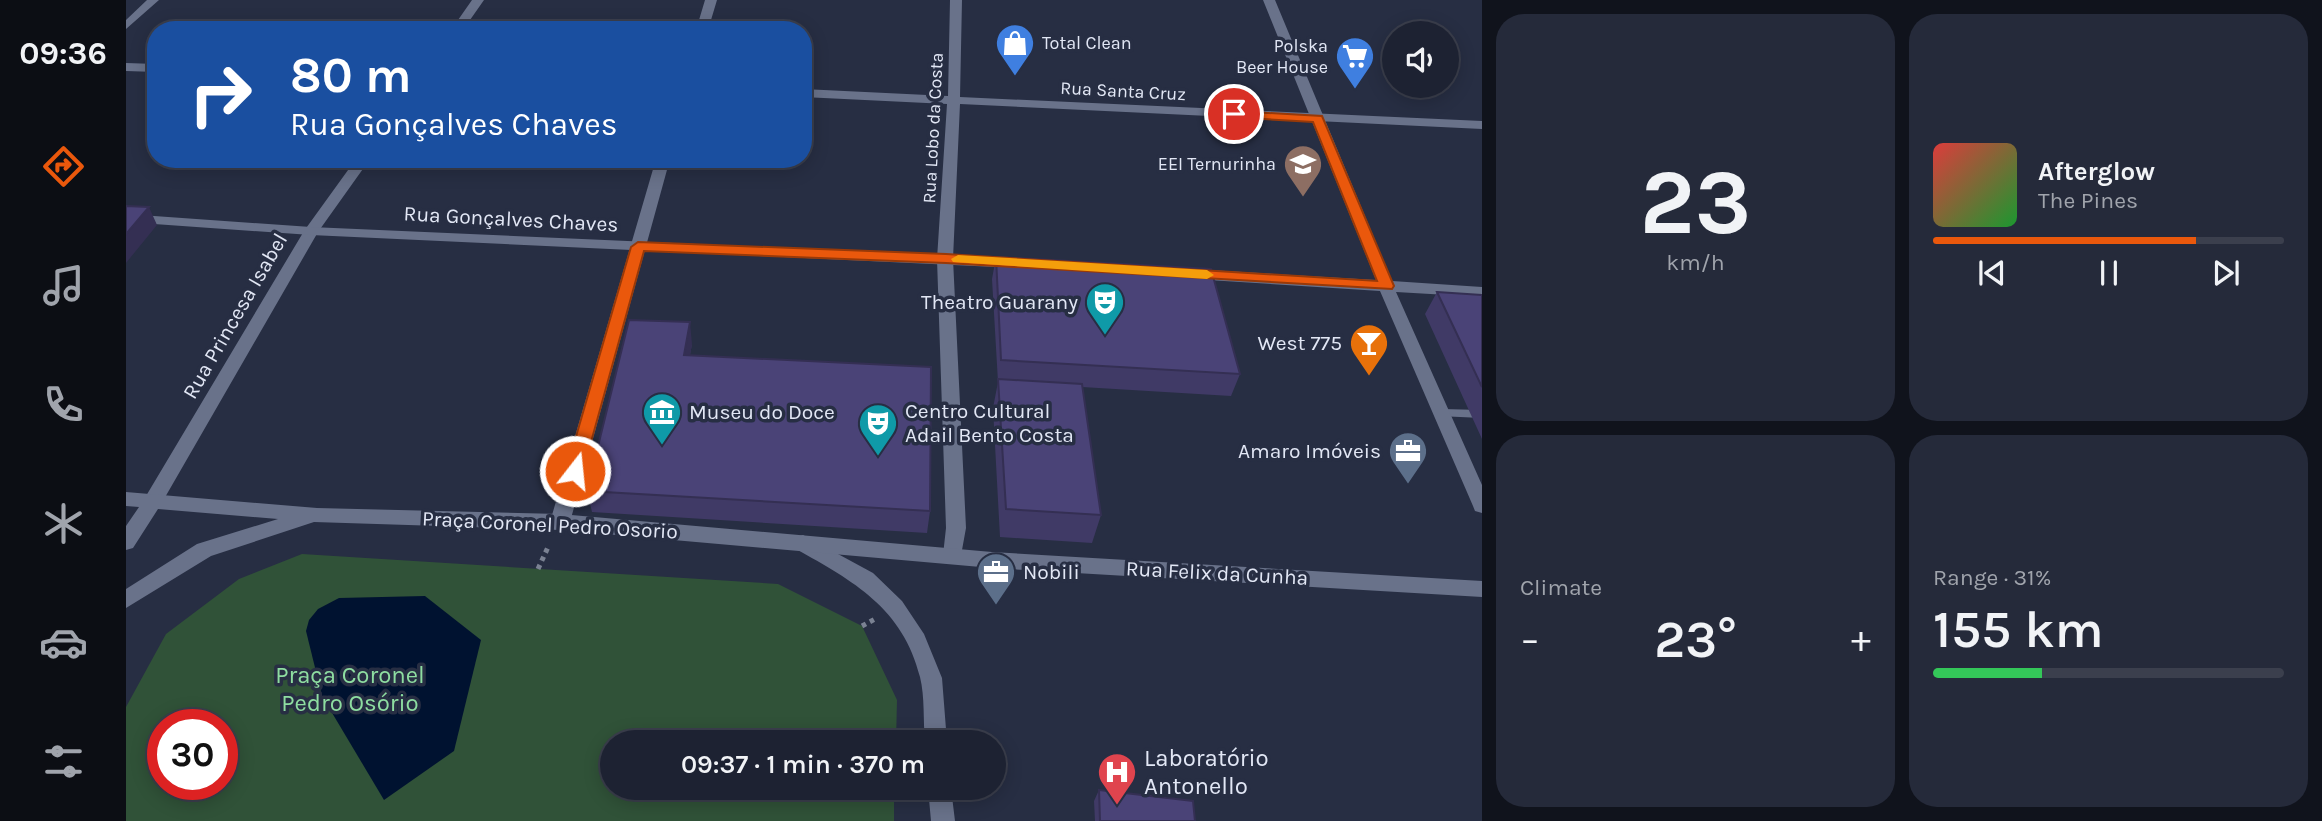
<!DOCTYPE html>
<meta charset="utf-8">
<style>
:root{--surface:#1d2232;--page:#252a3a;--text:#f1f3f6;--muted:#a0a4ac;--line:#3b3f4d;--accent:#ea580c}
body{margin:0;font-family:Karla,sans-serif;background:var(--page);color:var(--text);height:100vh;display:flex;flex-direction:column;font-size:26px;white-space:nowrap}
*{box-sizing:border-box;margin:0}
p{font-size:23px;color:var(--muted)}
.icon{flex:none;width:38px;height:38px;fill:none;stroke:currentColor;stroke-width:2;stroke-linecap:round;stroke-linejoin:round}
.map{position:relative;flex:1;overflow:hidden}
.drawer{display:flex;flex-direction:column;gap:14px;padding:14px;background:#10131c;width:840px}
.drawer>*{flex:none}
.top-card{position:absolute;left:21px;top:21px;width:665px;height:147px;border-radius:28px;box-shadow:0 4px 18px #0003,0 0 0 2px var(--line);background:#1a4fa0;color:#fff;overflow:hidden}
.buttons{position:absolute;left:1256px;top:21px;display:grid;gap:14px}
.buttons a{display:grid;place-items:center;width:77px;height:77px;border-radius:50%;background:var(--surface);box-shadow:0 4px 18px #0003,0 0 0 2px var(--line);font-size:35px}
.speed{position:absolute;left:21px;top:709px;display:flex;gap:14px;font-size:35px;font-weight:700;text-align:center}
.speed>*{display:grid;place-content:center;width:91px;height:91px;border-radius:50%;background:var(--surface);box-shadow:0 4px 18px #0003,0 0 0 2px var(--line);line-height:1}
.speed .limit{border:10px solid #d22;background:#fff;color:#111}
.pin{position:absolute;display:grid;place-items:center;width:60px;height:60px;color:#fff;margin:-30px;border:4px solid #fff;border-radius:50%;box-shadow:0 2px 7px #0007}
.me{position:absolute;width:77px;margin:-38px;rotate:16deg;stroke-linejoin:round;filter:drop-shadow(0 0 5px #0008)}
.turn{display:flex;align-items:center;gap:24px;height:147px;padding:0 28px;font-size:32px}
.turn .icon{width:91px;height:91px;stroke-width:2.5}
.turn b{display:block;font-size:49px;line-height:60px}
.big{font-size:52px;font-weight:600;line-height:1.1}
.drawer .tile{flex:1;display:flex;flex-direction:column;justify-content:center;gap:10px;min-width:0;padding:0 24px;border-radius:28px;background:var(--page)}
.drawer .dial{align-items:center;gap:0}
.dial b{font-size:91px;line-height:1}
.song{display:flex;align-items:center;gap:21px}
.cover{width:84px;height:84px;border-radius:10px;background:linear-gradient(135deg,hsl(0 70% 55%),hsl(130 70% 35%))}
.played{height:7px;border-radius:4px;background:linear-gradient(90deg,var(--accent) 75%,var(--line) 75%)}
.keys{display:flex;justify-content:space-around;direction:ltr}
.heat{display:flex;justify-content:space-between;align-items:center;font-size:38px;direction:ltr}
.charge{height:10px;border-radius:5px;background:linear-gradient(90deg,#34c759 31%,var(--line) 0)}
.drawer .tiles{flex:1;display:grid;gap:14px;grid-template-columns:repeat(2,1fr)}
.trip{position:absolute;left:474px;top:730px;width:406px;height:70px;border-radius:35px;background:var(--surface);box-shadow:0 4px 18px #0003,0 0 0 2px var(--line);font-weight:600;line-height:70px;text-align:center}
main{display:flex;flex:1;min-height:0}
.tab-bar{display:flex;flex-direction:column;width:126px;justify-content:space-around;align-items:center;background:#0c0e14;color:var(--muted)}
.tab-bar .icon{width:49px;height:49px}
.tab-bar .active{color:var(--accent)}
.tab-bar b{font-size:32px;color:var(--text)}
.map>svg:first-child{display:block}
.green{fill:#305238;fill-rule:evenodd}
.water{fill:#001230}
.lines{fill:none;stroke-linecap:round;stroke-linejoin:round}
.path{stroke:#7b8293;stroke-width:5;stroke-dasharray:4.5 4.5;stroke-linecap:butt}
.service{fill:#69728a;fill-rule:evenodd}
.minor{fill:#69728a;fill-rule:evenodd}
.tertiary{fill:#69728a;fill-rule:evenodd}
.wall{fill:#403a66}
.shaded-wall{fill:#342f53}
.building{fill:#4a4377;stroke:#342f53;stroke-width:2}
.route{fill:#ea580c;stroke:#983908;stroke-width:2}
.slow{fill:#f59e0b}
.labels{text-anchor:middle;stroke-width:7;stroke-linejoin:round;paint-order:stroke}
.far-poi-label{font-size:18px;fill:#e2e7f5;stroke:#272e43;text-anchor:end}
.far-street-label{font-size:18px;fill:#e2e7f5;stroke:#272e43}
.street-label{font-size:21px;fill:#e2e7f5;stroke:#272e43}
.poi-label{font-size:21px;fill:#e2e7f5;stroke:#272e43;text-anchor:end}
.near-park-label{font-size:24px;fill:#8edda1;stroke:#272e43}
.near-poi-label{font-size:24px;fill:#e2e7f5;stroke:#272e43;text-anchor:start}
</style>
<main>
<nav class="tab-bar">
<b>09:36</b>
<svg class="icon active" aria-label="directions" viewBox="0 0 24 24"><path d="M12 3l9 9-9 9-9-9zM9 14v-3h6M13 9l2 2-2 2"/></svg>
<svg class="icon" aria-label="music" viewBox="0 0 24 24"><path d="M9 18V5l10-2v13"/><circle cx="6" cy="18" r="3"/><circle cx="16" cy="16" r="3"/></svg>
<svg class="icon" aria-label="phone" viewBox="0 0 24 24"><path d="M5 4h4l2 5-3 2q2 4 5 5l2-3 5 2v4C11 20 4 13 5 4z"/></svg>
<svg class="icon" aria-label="climate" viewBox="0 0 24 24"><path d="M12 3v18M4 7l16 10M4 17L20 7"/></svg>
<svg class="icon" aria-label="car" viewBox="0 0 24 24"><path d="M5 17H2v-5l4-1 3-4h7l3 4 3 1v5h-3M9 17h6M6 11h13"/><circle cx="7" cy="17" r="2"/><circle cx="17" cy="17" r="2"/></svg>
<svg class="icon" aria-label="filters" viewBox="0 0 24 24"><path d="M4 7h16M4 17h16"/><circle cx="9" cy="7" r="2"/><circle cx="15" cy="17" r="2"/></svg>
</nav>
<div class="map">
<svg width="1356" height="821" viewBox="0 0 1356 821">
<rect width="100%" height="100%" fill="#272e43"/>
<path class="green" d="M 176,554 L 652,584 L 736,626 L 771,700 L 770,742 L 486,742 L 486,788 L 768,788 L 768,821 L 0,821 L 0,707 L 40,634 L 113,579 ZM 37,724 L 96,724 L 96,784 L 37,784 Z"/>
<path class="water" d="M 299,596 L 355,640 L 328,751 L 258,800 L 196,696 L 180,631 L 183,620 L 192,609 L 213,598 Z"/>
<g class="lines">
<path class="path" d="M 412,569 L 423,545
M 736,626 L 749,619"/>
<path class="service" d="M 1316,409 L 1356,410 L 1356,418 L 1312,416 L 1310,413 L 1312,410 Z"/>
<path class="minor" d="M 21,0 L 33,0 L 0,29 L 0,20 Z
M 346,0 L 358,0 L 337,30 L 325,30 Z
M 579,0 L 591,0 L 582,30 L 570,30 Z
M 824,0 L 836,0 L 834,97 L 1356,121 L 1356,129 L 834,104 L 827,259 L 840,528 L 834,561 L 827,563 L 820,561 L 817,555 L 820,528 L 811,259 L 821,104 L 677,97 L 677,89 L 822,96 Z
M 0,63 L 30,64 L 30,72 L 0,71 Z
M 230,159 L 244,159 L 192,232 L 34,506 L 27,508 L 20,506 L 18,501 L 20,496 L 178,231 Z
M 530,159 L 544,159 L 444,522 L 441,527 L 434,530 L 427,527 L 424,522 Z
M 677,535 L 747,573 L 776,601 L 798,634 L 816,678 L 821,742 L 799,742 C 797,721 799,697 794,677 C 777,608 727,581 670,549 L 667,543 L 670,537 Z
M 802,788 L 825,788 L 829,821 L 805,821 Z"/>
<path class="tertiary" d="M 1137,0 L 1149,0 L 1266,281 L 1356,287 L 1356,297 L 1270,292 L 1356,485 L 1356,513 L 1349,511 L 1347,506 L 1254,291 L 1066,279 L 1058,274 L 1066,269 L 1250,280 Z
M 0,214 L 185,227 L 891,258 L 899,263 L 891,268 L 185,235 L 0,222 Z
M 0,492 L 191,508 L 434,514 L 866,552 L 1356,581 L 1356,597 L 866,568 L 434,530 L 188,522 L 85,556 L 0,608 L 0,589 L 71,544 L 152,519 L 32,509 L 7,548 L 0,550 L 0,526 L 13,507 L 0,506 Z"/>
</g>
<path class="wall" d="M 870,257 L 1114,374 L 1105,396 L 956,387 L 975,515 L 966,543 L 874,537 L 867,408 L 872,382 L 866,279 Z
M 1311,292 L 1356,295 L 1356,439 L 1299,314 Z
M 566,344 L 564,355 L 804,511 L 801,533 L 466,512 L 461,491 Z
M 973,790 L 1069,821 L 969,821 L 968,801 Z"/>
<path class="shaded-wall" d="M 23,207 L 31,225 L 0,263 L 0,234 Z
M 564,322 L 566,344 L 560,377 L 558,355 Z"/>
<path class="building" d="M 0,206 L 23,207 L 0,234 Z
M 870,257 L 1085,269 L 1114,374 L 875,360 Z
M 1311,292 L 1356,295 L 1356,387 Z
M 503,320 L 564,322 L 558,355 L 805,367 L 804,511 L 461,491 Z
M 872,379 L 956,384 L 975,515 L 880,509 Z
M 973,790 L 1067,801 L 1069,821 L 974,821 Z"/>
<path class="route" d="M 1108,111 L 1196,116 L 1268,286 L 1266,289 L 820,263 L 518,251 L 457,471 L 449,477 L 440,471 L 505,247 L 512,242 L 820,254 L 1251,281 L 1187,122 L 1103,117 L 1103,112 Z"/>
<path class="slow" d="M 832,255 L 1081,270 L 1088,275 L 1081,279 L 827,262 L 825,259 Z"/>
<defs>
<g id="shop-pin" transform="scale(2.0125)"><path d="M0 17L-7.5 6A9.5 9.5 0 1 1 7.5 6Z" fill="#3f7fe0" stroke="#272e43"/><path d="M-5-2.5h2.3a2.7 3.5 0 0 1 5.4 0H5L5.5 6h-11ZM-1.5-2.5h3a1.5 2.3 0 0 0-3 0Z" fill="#fff"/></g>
<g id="supermarket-pin" transform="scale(2.0125)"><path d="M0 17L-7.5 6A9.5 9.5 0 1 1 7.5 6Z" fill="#3f7fe0" stroke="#272e43"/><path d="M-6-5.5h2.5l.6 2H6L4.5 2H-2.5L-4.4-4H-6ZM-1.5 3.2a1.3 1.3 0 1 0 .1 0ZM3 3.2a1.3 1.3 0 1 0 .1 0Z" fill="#fff"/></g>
<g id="school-pin" transform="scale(2.0125)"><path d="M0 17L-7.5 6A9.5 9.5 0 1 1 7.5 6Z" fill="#8d6e63" stroke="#272e43"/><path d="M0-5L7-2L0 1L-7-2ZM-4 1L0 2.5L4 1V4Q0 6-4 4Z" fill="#fff"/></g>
<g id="theatre-pin" transform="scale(2.0125)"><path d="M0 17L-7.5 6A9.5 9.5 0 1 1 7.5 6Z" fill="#0f9aa8" stroke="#272e43"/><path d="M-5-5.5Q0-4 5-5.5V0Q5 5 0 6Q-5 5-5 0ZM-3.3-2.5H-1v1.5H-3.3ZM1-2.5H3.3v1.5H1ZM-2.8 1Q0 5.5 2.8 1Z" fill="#fff"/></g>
<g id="bar-pin" transform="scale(2.0125)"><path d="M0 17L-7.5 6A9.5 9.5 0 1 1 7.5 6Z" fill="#e8710a" stroke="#272e43"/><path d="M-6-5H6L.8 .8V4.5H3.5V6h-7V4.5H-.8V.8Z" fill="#fff"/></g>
<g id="museum-pin" transform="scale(2.0125)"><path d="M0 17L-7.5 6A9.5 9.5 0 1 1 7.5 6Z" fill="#0f9aa8" stroke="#272e43"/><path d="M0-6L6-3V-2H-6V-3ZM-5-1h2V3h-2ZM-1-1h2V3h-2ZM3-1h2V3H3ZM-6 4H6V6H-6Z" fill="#fff"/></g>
<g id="office-pin" transform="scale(2.0125)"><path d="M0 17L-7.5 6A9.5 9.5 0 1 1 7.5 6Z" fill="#5c6f8a" stroke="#272e43"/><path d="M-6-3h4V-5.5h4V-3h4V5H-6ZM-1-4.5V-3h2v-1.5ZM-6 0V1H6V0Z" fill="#fff"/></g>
<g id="hospital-pin" transform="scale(2.0125)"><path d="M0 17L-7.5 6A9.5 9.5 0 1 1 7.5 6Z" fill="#e0444e" stroke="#272e43"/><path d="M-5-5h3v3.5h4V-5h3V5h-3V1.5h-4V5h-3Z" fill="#fff"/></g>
</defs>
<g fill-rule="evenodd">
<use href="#shop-pin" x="889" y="43"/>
<use href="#supermarket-pin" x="1229" y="56"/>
<use href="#school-pin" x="1177" y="164"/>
<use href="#theatre-pin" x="979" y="302"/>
<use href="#bar-pin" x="1243" y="343"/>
<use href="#museum-pin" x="536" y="412"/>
<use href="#theatre-pin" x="752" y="423"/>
<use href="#office-pin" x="1282" y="451"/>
<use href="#office-pin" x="870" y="572"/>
<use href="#hospital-pin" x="991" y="772"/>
</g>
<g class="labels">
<g class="far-poi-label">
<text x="916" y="49" text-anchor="start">Total Clean</text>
<text x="1202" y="52">Polska<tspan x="1202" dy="21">Beer House</tspan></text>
<text x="1150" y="170">EEI Ternurinha</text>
</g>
<g class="far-street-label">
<text transform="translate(997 91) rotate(3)" y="6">Rua Santa Cruz</text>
<text transform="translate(807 128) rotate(-87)" y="6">Rua Lobo da Costa</text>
</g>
<g class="street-label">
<text transform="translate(385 219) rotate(3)" y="7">Rua Gonçalves Chaves</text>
<text transform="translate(109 316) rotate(-60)" y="7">Rua Princesa Isabel</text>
<text transform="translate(424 525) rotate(3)" y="7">Praça Coronel Pedro Osorio</text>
<text transform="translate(1091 573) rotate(3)" y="7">Rua Felix da Cunha</text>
</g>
<g class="poi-label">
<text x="952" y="309">Theatro Guarany</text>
<text x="1216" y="350">West 775</text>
<text x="779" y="418" text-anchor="start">Centro Cultural<tspan x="779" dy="24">Adail Bento Costa</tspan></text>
<text x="563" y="419" text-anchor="start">Museu do Doce</text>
<text x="1255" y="458">Amaro Imóveis</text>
<text x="897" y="579" text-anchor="start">Nobili</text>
</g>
<g class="near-park-label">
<text x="224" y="683">Praça Coronel<tspan x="224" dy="28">Pedro Osório</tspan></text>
</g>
<g class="near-poi-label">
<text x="1018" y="766">Laboratório<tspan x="1018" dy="28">Antonello</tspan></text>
</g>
</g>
</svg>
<div class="buttons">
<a><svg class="icon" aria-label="sound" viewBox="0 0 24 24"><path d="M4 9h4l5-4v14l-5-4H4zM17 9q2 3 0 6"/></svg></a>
</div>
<div class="speed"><div class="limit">30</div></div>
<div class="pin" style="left:1108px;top:114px;background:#d93025"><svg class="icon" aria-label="arrive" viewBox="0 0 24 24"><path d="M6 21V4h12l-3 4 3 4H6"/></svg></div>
<svg class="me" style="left:449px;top:471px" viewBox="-20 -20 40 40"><circle r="17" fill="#ea580c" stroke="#fff" stroke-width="3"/><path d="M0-11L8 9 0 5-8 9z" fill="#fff"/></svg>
<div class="trip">09:37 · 1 min · 370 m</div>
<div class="top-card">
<div class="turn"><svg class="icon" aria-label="right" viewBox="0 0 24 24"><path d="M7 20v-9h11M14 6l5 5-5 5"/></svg><div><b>80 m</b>Rua Gonçalves Chaves</div></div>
</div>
</div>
<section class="drawer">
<div class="tiles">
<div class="tile dial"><b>23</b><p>km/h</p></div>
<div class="tile">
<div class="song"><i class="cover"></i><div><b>Afterglow</b><p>The Pines</p></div></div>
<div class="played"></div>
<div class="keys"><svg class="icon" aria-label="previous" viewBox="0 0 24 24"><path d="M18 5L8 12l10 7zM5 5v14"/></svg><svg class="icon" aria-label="pause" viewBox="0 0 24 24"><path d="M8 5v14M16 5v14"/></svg><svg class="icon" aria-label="next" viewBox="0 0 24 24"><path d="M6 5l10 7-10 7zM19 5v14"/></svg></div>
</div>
<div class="tile"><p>Climate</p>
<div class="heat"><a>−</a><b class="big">23°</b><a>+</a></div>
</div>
<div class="tile"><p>Range · 31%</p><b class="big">155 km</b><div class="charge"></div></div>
</div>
</section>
</main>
